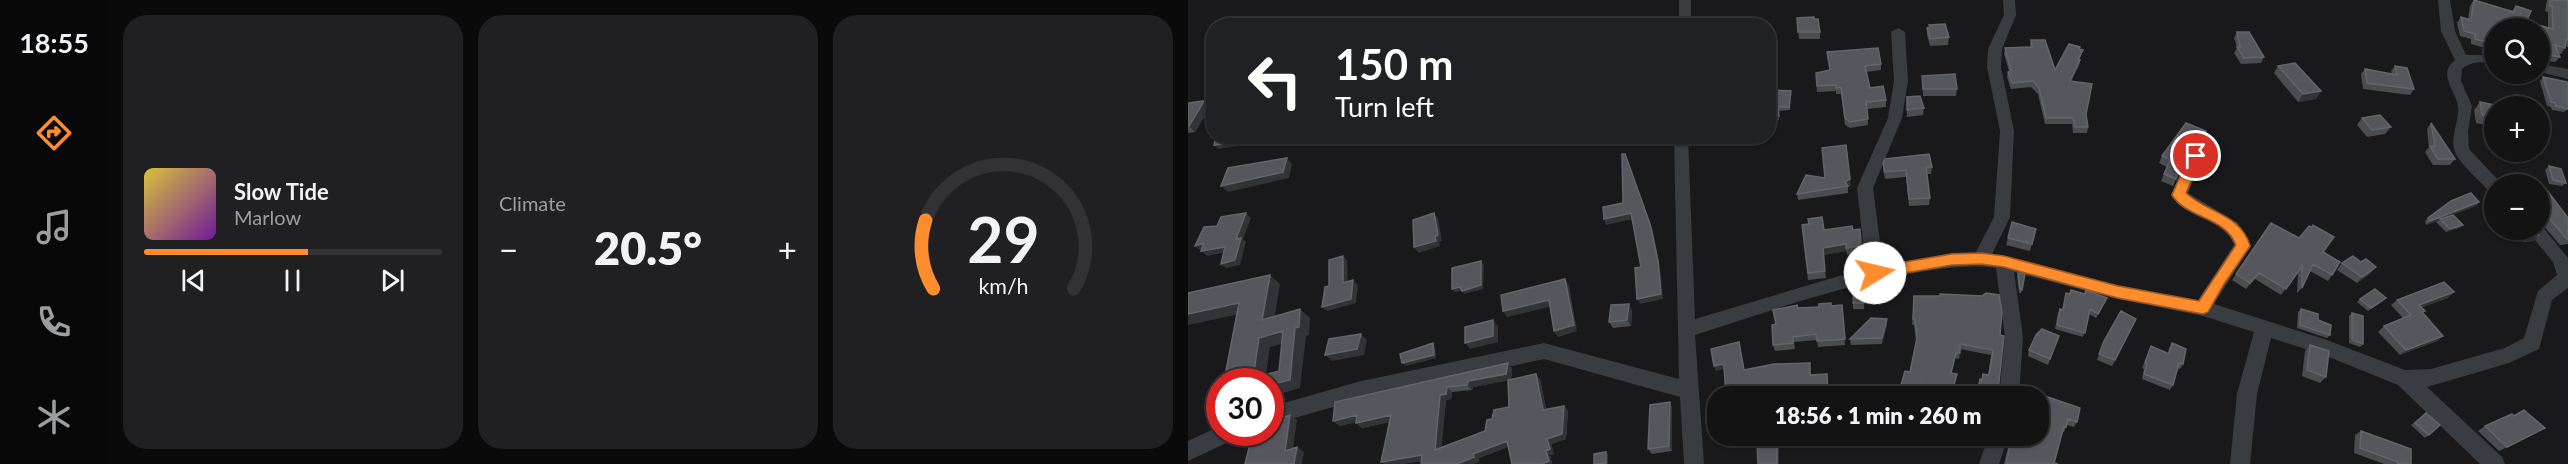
<!DOCTYPE html>
<meta charset="utf-8">
<style>
:root{--surface:#131314;--page:#202022;--text:#f1f3f6;--muted:#9d9ea0;--line:#323234;--accent:#ff8c2d}
body{margin:0;font-family:Lato,sans-serif;background:var(--page);color:var(--text);height:100vh;display:flex;flex-direction:column;font-size:22px;white-space:nowrap}
*{box-sizing:border-box;margin:0}
p{font-size:20px;color:var(--muted)}
.icon{flex:none;width:33px;height:33px;fill:none;stroke:currentColor;stroke-width:2;stroke-linecap:round;stroke-linejoin:round}
.map{position:relative;flex:1;overflow:hidden}
.details{display:flex;flex-direction:column;gap:15px;padding:15px;background:#0a0a0b;width:1080px}
.details>*{flex:none}
.guide{position:absolute;left:18px;top:18px;width:570px;height:126px;border-radius:24px;box-shadow:0 2px 4px #0004,0 0 0 2px var(--line);background:#202124;color:#fff;overflow:hidden}
.fabs{position:absolute;left:1296px;top:18px;display:grid;gap:12px}
.fabs a{display:grid;place-items:center;width:66px;height:66px;border-radius:50%;background:var(--surface);box-shadow:0 2px 4px #0004,0 0 0 2px var(--line);font-size:30px}
.speed{position:absolute;left:18px;top:368px;display:flex;gap:12px;font-size:30px;font-weight:700;text-align:center}
.speed>*{display:grid;place-content:center;width:78px;height:78px;border-radius:50%;background:var(--surface);box-shadow:0 2px 4px #0004,0 0 0 2px var(--line);line-height:1}
.speed .limit{border:9px solid #d22;background:#fff;color:#111}
.pin{position:absolute;display:grid;place-items:center;width:51px;height:51px;color:#fff;margin:-26px;border:3px solid #fff;border-radius:50%;box-shadow:0 2px 6px #0007}
.me{position:absolute;width:66px;margin:-33px;rotate:81deg;stroke-linejoin:round;filter:drop-shadow(0 0 4px #0008)}
.turn{display:flex;align-items:center;gap:21px;height:126px;padding:0 30px;font-size:27px}
.turn .icon{width:78px;height:78px;stroke-width:2.5}
.turn b{display:block;font-size:42px;line-height:51px}
.big{font-size:45px;font-weight:800;line-height:1.1}
.details .widget{flex:1;display:flex;flex-direction:column;justify-content:center;gap:9px;min-width:0;padding:0 21px;border-radius:24px;background:var(--page)}
.details .dial{align-items:center;gap:0}
.dial svg{height:156px;overflow:visible;fill:none;stroke:var(--line);stroke-width:7;stroke-linecap:round;text-anchor:middle}
.dial text{fill:var(--text);stroke:none}
.song{display:flex;align-items:center;gap:18px}
.cover{width:72px;height:72px;border-radius:9px;background:linear-gradient(135deg,hsl(50 70% 55%),hsl(280 70% 35%))}
.played{height:6px;border-radius:3px;background:linear-gradient(90deg,var(--accent) 55%,var(--line) 55%)}
.keys{display:flex;justify-content:space-around;direction:ltr}
.heat{display:flex;justify-content:space-between;align-items:center;font-size:33px;direction:ltr}
.details .tiles{flex:1;display:grid;gap:15px;grid-template-columns:repeat(3,1fr)}
.trip{position:absolute;left:519px;top:386px;width:342px;height:60px;border-radius:24px;background:var(--surface);box-shadow:0 2px 4px #0004,0 0 0 2px var(--line);font-weight:800;line-height:60px;text-align:center}
main{display:flex;flex:1;min-height:0}
.menu{display:flex;flex-direction:column;width:108px;justify-content:space-around;align-items:center;background:#080808;color:var(--muted)}
.menu .icon{width:42px;height:42px}
.menu .current{color:var(--accent)}
.menu b{font-size:27px;color:var(--text)}
.map>svg:first-child{display:block}
.lines{fill:none;stroke-linecap:round;stroke-linejoin:round}
.minor{fill:#393c41;fill-rule:evenodd}
.wall{fill:#4a4c50;fill-rule:evenodd}
.shaded-wall{fill:#323336}
.building{fill:#55575c;stroke:#62656b;stroke-width:1.5;fill-rule:evenodd}
.route{fill:#ff8c2d;stroke:#a65b1d;stroke-width:1.5}
</style>
<main>
<nav class="menu">
<b>18:55</b>
<svg class="icon current" aria-label="directions" viewBox="0 0 24 24"><path d="M12 3l9 9-9 9-9-9zM9 14v-3h6M13 9l2 2-2 2"/></svg>
<svg class="icon" aria-label="music" viewBox="0 0 24 24"><path d="M9 18V5l10-2v13"/><circle cx="6" cy="18" r="3"/><circle cx="16" cy="16" r="3"/></svg>
<svg class="icon" aria-label="phone" viewBox="0 0 24 24"><path d="M5 4h4l2 5-3 2q2 4 5 5l2-3 5 2v4C11 20 4 13 5 4z"/></svg>
<svg class="icon" aria-label="climate" viewBox="0 0 24 24"><path d="M12 3v18M4 7l16 10M4 17L20 7"/></svg>
</nav>
<section class="details">
<div class="tiles">
<div class="widget">
<div class="song"><i class="cover"></i><div><b>Slow Tide</b><p>Marlow</p></div></div>
<div class="played"></div>
<div class="keys"><svg class="icon" aria-label="previous" viewBox="0 0 24 24"><path d="M18 5L8 12l10 7zM5 5v14"/></svg><svg class="icon" aria-label="pause" viewBox="0 0 24 24"><path d="M8 5v14M16 5v14"/></svg><svg class="icon" aria-label="next" viewBox="0 0 24 24"><path d="M6 5l10 7-10 7zM19 5v14"/></svg></div>
</div>
<div class="widget"><p>Climate</p>
<div class="heat"><a>−</a><b class="big">20.5°</b><a>+</a></div>
</div>
<div class="widget dial"><svg viewBox="0 0 100 80">
<path d="M14 69A42 42 0 1 1 86 69"/>
<path d="M14 69A42 42 0 0 1 10 34" stroke="#ff8c2d"/>
<text x="50" y="56" font-size="32" font-weight="700">29</text>
<text x="50" y="72" font-size="11">km/h</text>
</svg></div>
</div>
</section>
<div class="map">
<svg width="1380" height="464" viewBox="0 0 1380 464">
<rect width="100%" height="100%" fill="#19191b"/>
<g class="lines">
<path class="minor" d="M 491,0 L 503,0 L 503,26 L 491,26 Z
M 815,0 L 827,0 L 828,15 L 814,49 L 813,67 L 826,131 L 822,217 L 804,254 L 930,285 L 1010,300 L 1046,245 C 1035,217 997,220 983,195 L 1000,156 L 1003,152 L 1013,152 L 1016,156 L 1000,193 L 1050,223 L 1063,246 L 1026,304 L 1139,340 L 1217,370 L 1243,369 L 1317,348 L 1336,338 L 1350,291 L 1369,275 L 1365,262 L 1339,230 L 1352,230 L 1353,225 L 1380,258 L 1380,288 L 1364,300 L 1351,349 L 1321,363 L 1239,387 L 1314,457 L 1317,464 L 1292,464 L 1210,385 L 1136,355 L 1083,338 L 1069,394 L 1062,464 L 1042,464 L 1049,394 L 1066,332 L 1015,316 L 930,299 L 826,272 L 835,337 L 831,396 L 811,396 L 817,337 L 808,268 C 780,264 753,269 726,273 C 651,286 579,312 507,335 L 516,464 L 496,464 L 492,397 L 356,359 L 173,399 L 82,425 L 82,407 L 173,381 L 356,343 L 491,379 L 486,136 L 500,136 L 507,319 L 678,268 L 669,188 L 700,118 L 706,81 L 703,32 L 710,28 L 717,32 L 720,81 L 714,118 L 685,188 L 695,265 L 764,253 L 788,252 L 806,217 L 812,131 L 799,67 L 800,49 L 816,15 Z
M 1250,0 L 1262,0 L 1267,31 L 1278,55 L 1306,55 L 1306,63 C 1294,62 1284,61 1274,69 L 1273,81 L 1284,106 L 1280,131 L 1281,149 L 1312,182 L 1313,184 L 1306,184 L 1306,192 L 1300,190 C 1292,181 1271,163 1267,152 C 1261,136 1272,121 1270,106 C 1267,89 1249,74 1267,60 L 1253,31 Z
M 1352,64 L 1380,69 L 1380,79 L 1352,72 Z
M 32,426 L 32,432 L 50,432 L 47,439 L 0,461 L 0,441 Z
M 801,435 L 821,435 L 811,464 L 791,464 Z"/>
</g>
<path class="wall" d="M 1286,0 L 1324,11 L 1328,6 L 1338,22 L 1360,28 L 1360,12 L 1357,11 L 1359,0 L 1380,0 L 1380,47 L 1377,46 L 1377,48 L 1373,54 L 1370,53 L 1372,57 L 1367,62 L 1352,60 L 1352,28 L 1306,28 L 1306,46 L 1300,44 L 1297,48 L 1283,44 L 1283,39 L 1272,36 L 1269,23 L 1273,17 L 1280,19 L 1282,6 Z
M 609,18 L 626,19 L 632,32 L 632,39 L 611,39 Z
M 741,25 L 761,37 L 760,45 L 742,46 L 739,35 L 739,28 L 741,28 Z
M 1049,32 L 1076,57 L 1073,63 L 1053,64 L 1046,53 L 1049,48 L 1046,38 Z
M 843,40 L 867,70 L 891,49 L 895,50 L 891,60 L 891,66 L 883,81 L 898,114 L 900,127 L 899,133 L 885,133 L 884,124 L 857,124 L 850,94 L 843,87 L 823,89 L 819,77 L 820,72 L 821,71 L 816,54 L 817,48 L 842,47 Z
M 693,64 L 693,70 L 678,72 L 682,88 L 698,100 L 698,107 L 679,109 L 680,125 L 662,128 L 657,125 L 653,94 L 648,94 L 648,91 L 629,92 L 628,73 Z
M 1090,66 L 1133,91 L 1128,99 L 1110,102 L 1086,73 Z
M 1207,66 L 1226,89 L 1222,95 L 1175,89 L 1173,74 L 1177,69 L 1204,74 L 1203,71 Z
M 734,76 L 769,89 L 768,96 L 735,96 Z
M 1355,77 L 1380,85 L 1380,109 L 1376,112 L 1364,110 L 1363,107 L 1359,106 L 1352,81 Z
M 580,83 L 585,83 L 585,90 L 603,91 L 602,110 L 590,111 L 591,120 L 580,121 Z
M 719,97 L 736,108 L 735,115 L 719,117 Z
M 16,101 L 22,107 L 7,132 L 0,133 L 0,103 Z
M 1292,102 L 1306,106 L 1306,126 L 1288,123 L 1286,110 Z
M 1174,118 L 1203,127 L 1197,134 L 1179,137 L 1169,125 Z
M 1243,123 L 1267,159 L 1262,165 L 1245,165 L 1237,152 L 1241,147 L 1239,129 Z
M 1016,135 L 1014,142 L 1009,150 L 1000,149 L 992,164 L 994,165 L 985,186 L 973,181 L 979,167 L 971,163 L 974,156 Z
M 343,136 L 428,136 L 345,142 Z
M 695,163 L 744,167 L 743,174 L 739,174 L 742,198 L 741,205 L 721,206 L 718,177 L 697,179 L 695,170 Z
M 1361,166 L 1378,183 L 1374,186 L 1361,184 L 1357,170 Z
M 636,178 L 663,185 L 660,187 L 660,193 L 610,200 L 609,194 Z
M 1352,189 L 1380,218 L 1380,244 L 1372,245 L 1354,224 L 1352,227 Z
M 1291,202 L 1288,206 L 1260,216 L 1275,225 L 1271,228 L 1258,232 L 1248,222 L 1251,220 L 1238,225 L 1237,221 L 1240,218 Z
M 1083,223 L 1135,252 L 1144,275 L 1140,281 L 1122,271 L 1114,288 L 1109,293 L 1110,272 L 1093,295 L 1067,279 L 1058,289 L 1044,280 Z
M 614,225 L 636,230 L 665,230 L 673,243 L 674,250 L 670,250 L 670,253 L 659,255 L 658,251 L 635,255 L 638,278 L 620,280 Z
M 848,229 L 842,251 L 818,245 L 820,238 Z
M 1324,230 L 1348,230 L 1345,241 L 1336,242 Z
M 1154,263 L 1182,274 L 1169,283 L 1149,270 Z
M 830,273 L 837,274 L 833,293 L 831,293 L 829,276 Z
M 677,279 L 676,309 L 665,309 L 665,303 Z
M 883,290 L 897,294 L 898,290 L 919,298 L 908,318 L 901,314 L 895,337 L 867,329 L 870,313 L 872,309 L 874,310 L 878,293 L 882,293 Z
M 726,296 L 812,335 L 810,391 L 812,394 L 812,396 L 789,395 L 792,379 L 794,380 L 800,375 L 803,355 L 772,349 L 771,359 L 767,358 L 763,373 L 769,374 L 764,396 L 759,396 L 732,389 L 730,396 L 715,396 L 715,391 L 713,391 L 713,385 L 722,372 L 728,341 L 726,325 L 724,325 Z
M 1260,298 L 1234,307 L 1237,311 L 1235,312 L 1255,336 L 1249,341 L 1212,355 L 1190,332 L 1196,326 L 1215,318 L 1203,305 L 1209,300 Z
M 1172,299 L 1195,301 L 1180,311 L 1169,302 Z
M 654,305 L 657,345 L 630,347 L 629,340 L 606,342 L 607,349 L 587,351 L 585,345 L 588,324 L 610,308 Z
M 1113,309 L 1130,320 L 1142,335 L 1139,338 L 1109,328 L 1110,312 Z
M 444,310 L 443,326 L 425,328 L 421,322 Z
M 1164,313 L 1175,344 L 1172,347 L 1161,343 L 1161,316 Z
M 948,319 L 924,366 L 909,360 L 916,341 Z
M 699,325 L 694,344 L 663,345 L 662,339 Z
M 871,336 L 860,365 L 840,356 L 841,350 Z
M 984,343 L 995,364 L 992,369 L 990,368 L 985,385 L 982,390 L 954,379 L 956,369 L 954,368 L 963,346 L 980,353 L 981,348 Z
M 1122,345 L 1138,377 L 1132,383 L 1114,376 L 1117,351 Z
M 324,368 L 323,379 L 352,379 L 358,409 L 376,406 L 380,411 L 378,439 L 363,444 L 366,454 L 362,455 L 364,464 L 324,464 L 320,447 L 291,458 L 291,462 L 233,461 L 215,464 L 202,422 L 174,428 L 168,422 L 152,426 L 145,421 ZM 320,380 L 321,407 L 304,419 L 297,431 L 253,447 L 258,400 L 263,399 L 264,392 L 284,390 L 285,387 Z
M 850,396 L 889,422 L 886,427 L 879,425 L 876,432 L 874,432 L 866,463 L 870,464 L 816,464 L 823,435 L 850,435 Z
M 482,402 L 484,408 L 484,451 L 464,454 L 460,449 Z
M 1234,416 L 1241,435 L 1237,438 L 1223,425 Z
M 1326,416 L 1348,433 L 1311,451 L 1290,431 L 1297,426 Z
M 1173,431 L 1223,464 L 1196,464 L 1166,453 L 1167,435 Z
M 549,435 L 577,435 L 577,442 L 587,443 L 591,448 L 569,444 L 550,445 L 548,440 Z"/>
<path class="shaded-wall" d="M 892,60 L 891,66 L 881,86 L 882,81 Z
M 1133,91 L 1128,99 L 1110,102 L 1115,94 Z
M 16,101 L 22,107 L 7,132 L 1,126 Z
M 67,136 L 72,136 L 69,143 L 30,149 L 26,145 Z
M 437,154 L 465,230 L 472,267 L 475,299 L 452,304 L 449,299 L 473,294 Z
M 99,158 L 104,164 L 101,178 L 40,192 L 33,186 Z
M 662,179 L 663,185 L 660,187 L 657,182 Z
M 1291,202 L 1288,206 L 1238,225 L 1242,221 Z
M 58,213 L 63,218 L 55,239 L 58,242 L 52,265 L 38,268 L 33,264 L 48,239 Z
M 246,213 L 250,218 L 254,241 L 251,242 L 252,246 L 231,253 L 226,247 L 247,237 Z
M 443,213 L 445,219 L 418,225 L 416,219 Z
M 1275,225 L 1271,228 L 1258,232 L 1262,229 Z
M 1351,235 L 1345,241 L 1336,242 L 1343,237 Z
M 16,243 L 21,247 L 12,250 L 7,246 Z
M 658,244 L 658,251 L 635,255 L 635,248 Z
M 37,247 L 42,251 L 19,256 L 13,251 Z
M 155,256 L 159,260 L 160,287 L 155,283 Z
M 293,261 L 296,265 L 295,289 L 276,294 L 274,291 L 267,292 L 264,289 Z
M 1188,267 L 1182,274 L 1169,283 L 1174,277 Z
M 82,275 L 92,284 L 85,328 L 74,320 Z
M 377,279 L 381,285 L 389,331 L 370,337 L 366,331 Z
M 165,280 L 170,285 L 168,303 L 139,311 L 134,307 Z
M 1266,292 L 1260,298 L 1226,310 L 1231,305 Z
M 361,300 L 365,306 L 319,317 L 315,311 Z
M 51,303 L 61,312 L 0,325 L 0,314 Z
M 441,304 L 444,310 L 443,326 L 439,320 Z
M 112,309 L 122,318 L 121,335 L 118,336 L 112,388 L 82,397 L 82,385 L 102,380 L 107,328 Z
M 699,319 L 699,325 L 694,344 L 694,338 Z
M 305,320 L 310,326 L 310,342 L 282,349 L 277,343 Z
M 95,331 L 106,340 L 82,347 L 77,381 L 65,378 L 71,338 Z
M 173,334 L 179,340 L 176,355 L 144,361 L 137,355 Z
M 1255,336 L 1249,341 L 1212,355 L 1218,350 Z
M 245,343 L 247,347 L 248,358 L 218,366 L 214,363 Z
M 320,363 L 324,368 L 323,380 L 285,387 L 284,390 L 279,385 L 280,381 Z
M 534,364 L 536,369 L 528,371 L 526,366 Z
M 348,374 L 352,379 L 359,415 L 355,410 Z
M 259,387 L 264,392 L 263,399 L 258,400 L 253,454 L 247,450 L 252,395 Z
M 482,402 L 484,408 L 484,451 L 481,446 Z
M 376,406 L 380,411 L 378,439 L 363,444 L 366,454 L 362,455 L 364,464 L 354,464 L 358,451 L 359,439 Z
M 102,415 L 109,420 L 104,455 L 97,451 Z
M 169,415 L 176,420 L 152,426 L 145,421 Z
M 203,415 L 209,420 L 174,428 L 168,423 Z
M 319,441 L 323,446 L 291,458 L 291,462 L 286,464 L 269,464 L 285,454 Z
M 589,443 L 591,448 L 591,464 L 589,464 Z
M 109,447 L 116,452 L 114,464 L 106,464 Z
M 418,452 L 420,454 L 420,464 L 416,464 Z
M 234,455 L 240,459 L 215,464 L 196,464 L 193,462 Z"/>
<path class="building" d="M 1286,0 L 1326,12 L 1328,6 L 1343,11 L 1338,22 L 1365,29 L 1364,6 L 1362,6 L 1362,0 L 1380,0 L 1380,40 L 1378,40 L 1377,48 L 1367,45 L 1372,57 L 1352,53 L 1352,28 L 1306,28 L 1306,39 L 1301,38 L 1301,43 L 1287,39 L 1287,34 L 1276,31 L 1273,17 L 1283,20 Z
M 626,17 L 626,19 L 630,19 L 632,32 L 610,32 L 609,18 Z
M 757,24 L 761,37 L 742,39 L 739,28 L 742,27 L 741,25 Z
M 1049,32 L 1061,32 L 1076,57 L 1056,58 L 1049,47 L 1052,47 Z
M 843,40 L 857,40 L 867,70 L 881,44 L 892,47 L 891,49 L 895,50 L 890,60 L 892,60 L 882,81 L 904,84 L 898,114 L 900,127 L 887,127 L 885,118 L 858,118 L 851,88 L 845,81 L 824,83 L 820,72 L 823,71 L 817,48 L 844,47 Z
M 690,48 L 693,64 L 677,66 L 682,88 L 695,86 L 698,100 L 678,102 L 680,119 L 662,122 L 657,118 L 653,87 L 648,88 L 648,85 L 629,86 L 628,73 L 642,70 L 639,52 Z
M 1107,63 L 1133,91 L 1115,94 L 1090,66 Z
M 1207,66 L 1219,68 L 1226,89 L 1179,83 L 1177,69 L 1209,75 Z
M 767,74 L 769,89 L 735,89 L 734,76 Z
M 1355,77 L 1379,82 L 1380,85 L 1380,109 L 1368,106 L 1367,103 L 1363,102 Z
M 580,83 L 585,83 L 584,90 L 603,91 L 601,107 L 590,107 L 591,116 L 580,117 Z
M 732,96 L 736,108 L 719,110 L 719,97 Z
M 16,101 L 1,126 L 0,126 L 0,103 Z
M 1292,102 L 1311,106 L 1306,106 L 1306,118 L 1294,115 Z
M 1192,115 L 1203,127 L 1184,130 L 1174,118 Z
M 998,123 L 1018,131 L 1015,134 L 1017,135 L 1012,143 L 1004,142 L 991,164 L 974,156 Z
M 1243,123 L 1267,159 L 1250,159 L 1242,146 L 1247,146 Z
M 28,136 L 67,136 L 65,140 L 26,145 Z
M 658,145 L 662,179 L 657,182 L 660,186 L 609,194 L 618,175 L 637,178 L 634,148 Z
M 434,154 L 437,154 L 462,224 L 470,261 L 473,294 L 449,299 L 447,268 L 453,267 L 443,213 L 416,219 L 415,207 L 435,203 Z
M 741,154 L 744,167 L 738,167 L 742,198 L 721,199 L 718,170 L 697,172 L 695,163 L 697,159 Z
M 99,158 L 95,172 L 33,186 L 40,168 Z
M 982,160 L 994,165 L 988,179 L 976,174 Z
M 1361,166 L 1373,169 L 1378,183 L 1365,180 Z
M 1352,189 L 1358,189 L 1380,218 L 1380,239 L 1379,239 L 1360,217 L 1357,222 L 1352,222 Z
M 1283,193 L 1291,202 L 1242,221 L 1240,218 L 1263,201 Z
M 58,213 L 48,239 L 53,238 L 47,260 L 33,264 L 37,247 L 13,251 L 16,243 L 7,246 L 16,227 L 29,226 L 33,217 Z
M 246,213 L 250,235 L 247,237 L 248,241 L 226,247 L 225,220 Z
M 1265,215 L 1275,225 L 1262,229 L 1252,219 Z
M 634,217 L 636,230 L 664,226 L 665,230 L 672,229 L 673,243 L 669,244 L 670,246 L 658,248 L 658,244 L 635,248 L 637,271 L 620,273 L 614,225 L 621,224 L 620,219 Z
M 824,222 L 848,229 L 844,244 L 820,238 Z
M 1083,223 L 1111,238 L 1121,226 L 1124,227 L 1125,225 L 1146,237 L 1135,252 L 1152,262 L 1144,275 L 1125,264 L 1114,288 L 1114,266 L 1098,289 L 1071,273 L 1062,283 L 1048,274 Z
M 1336,230 L 1348,230 L 1351,235 L 1343,237 Z
M 155,256 L 155,283 L 165,280 L 163,299 L 134,307 L 137,287 L 141,286 L 141,260 Z
M 1165,256 L 1173,262 L 1178,259 L 1188,267 L 1174,277 L 1154,263 Z
M 293,261 L 293,285 L 274,291 L 272,287 L 264,289 L 264,268 Z
M 830,273 L 837,274 L 834,290 L 832,289 Z
M 82,275 L 74,320 L 112,309 L 111,327 L 107,328 L 102,380 L 82,385 L 82,381 L 36,381 L 51,303 L 0,314 L 0,293 ZM 95,331 L 91,371 L 65,378 L 71,338 Z
M 377,279 L 386,325 L 366,331 L 361,300 L 315,311 L 313,295 Z
M 677,279 L 676,303 L 665,303 L 666,282 Z
M 1256,282 L 1266,292 L 1231,305 L 1237,311 L 1234,312 L 1255,336 L 1218,350 L 1196,326 L 1223,315 L 1209,300 Z
M 1187,289 L 1198,298 L 1183,308 L 1172,299 Z
M 883,290 L 897,294 L 898,290 L 919,298 L 910,314 L 902,309 L 897,333 L 869,325 L 872,309 L 875,310 L 878,293 L 882,294 Z
M 798,293 L 811,295 L 814,312 L 812,335 L 816,336 L 810,391 L 812,394 L 790,390 L 792,379 L 794,380 L 795,374 L 801,375 L 805,350 L 772,344 L 772,353 L 768,353 L 763,373 L 769,374 L 764,392 L 732,384 L 730,394 L 715,391 L 716,386 L 713,385 L 717,371 L 722,372 L 729,338 L 727,320 L 725,319 L 726,296 L 752,296 L 752,294 L 794,296 Z
M 643,303 L 643,306 L 654,305 L 657,339 L 629,341 L 628,334 L 605,337 L 605,343 L 585,345 L 584,325 L 588,324 L 585,310 L 609,305 L 610,308 L 631,307 L 631,304 Z
M 441,304 L 439,320 L 421,322 L 423,305 Z
M 1113,309 L 1130,314 L 1130,320 L 1143,325 L 1142,335 L 1112,325 Z
M 933,311 L 948,319 L 927,360 L 911,354 L 916,341 Z
M 1164,313 L 1175,316 L 1175,344 L 1164,340 Z
M 683,318 L 699,319 L 694,338 L 662,339 Z
M 305,320 L 305,336 L 277,343 L 277,327 Z
M 854,329 L 871,336 L 862,359 L 841,350 L 848,335 Z
M 173,334 L 169,349 L 137,355 L 141,339 Z
M 551,342 L 556,370 L 586,364 L 622,363 L 622,375 L 639,374 L 640,395 L 538,396 L 536,366 L 534,364 L 526,366 L 523,349 Z
M 245,343 L 246,355 L 214,363 L 212,354 Z
M 984,343 L 998,349 L 995,364 L 991,363 L 985,385 L 956,374 L 959,364 L 957,363 L 963,346 L 981,354 Z
M 1122,345 L 1141,351 L 1138,377 L 1119,370 Z
M 320,363 L 318,374 L 280,381 L 279,385 L 259,387 L 258,394 L 252,395 L 247,450 L 297,431 L 299,420 L 304,419 L 306,410 L 321,407 L 320,380 L 348,374 L 355,410 L 376,406 L 374,434 L 359,439 L 362,449 L 358,451 L 361,461 L 354,464 L 324,464 L 319,441 L 285,454 L 286,457 L 269,464 L 233,464 L 234,455 L 193,462 L 203,415 L 168,423 L 169,415 L 145,421 L 147,402 Z
M 851,394 L 892,408 L 889,422 L 880,419 L 878,427 L 876,426 L 866,463 L 870,464 L 818,464 L 824,435 L 850,435 Z
M 482,402 L 481,446 L 460,449 L 462,405 Z
M 1336,410 L 1357,428 L 1319,447 L 1297,426 L 1324,414 L 1326,416 Z
M 1238,413 L 1252,425 L 1241,435 L 1227,423 Z
M 102,415 L 97,451 L 109,447 L 106,464 L 57,464 L 65,432 L 82,432 L 82,421 Z
M 1173,431 L 1223,449 L 1223,464 L 1210,464 L 1210,462 L 1172,448 Z
M 549,435 L 576,435 L 576,438 L 548,440 Z
M 587,441 L 587,443 L 589,443 L 589,464 L 570,464 L 569,442 Z
M 418,452 L 418,463 L 406,464 L 406,454 Z"/>
<path class="route" d="M 1008,152 L 1014,156 L 998,193 C 1019,213 1053,214 1062,246 L 1036,284 L 1020,312 L 1015,314 L 930,298 L 816,267 L 793,264 L 764,265 L 687,278 L 682,277 L 680,273 L 682,268 L 687,267 L 764,254 L 793,253 L 816,256 L 930,286 L 1011,301 L 1048,245 C 1037,216 999,219 984,195 L 1001,156 Z"/>
</svg>
<div class="fabs">
<a><svg class="icon" aria-label="search" viewBox="0 0 24 24"><circle cx="10" cy="10" r="6"/><path d="M15 15l6 6"/></svg></a>
<a>+</a>
<a>−</a>
</div>
<div class="speed"><div class="limit">30</div></div>
<div class="pin" style="left:1008px;top:156px;background:#d93025"><svg class="icon" aria-label="arrive" viewBox="0 0 24 24"><path d="M6 21V4h12l-3 4 3 4H6"/></svg></div>
<svg class="me" style="left:687px;top:273px" viewBox="-20 -20 40 40"><circle r="19" fill="#fff"/><path d="M0-13L10 11 0 6-10 11z" fill="#ff8c2d"/></svg>
<div class="trip">18:56 · 1 min · 260 m</div>
<div class="guide">
<div class="turn"><svg class="icon" aria-label="left" viewBox="0 0 24 24"><path d="M17 20v-9H6M10 6l-5 5 5 5"/></svg><div><b>150 m</b>Turn left</div></div>
</div>
</div>
</main>
